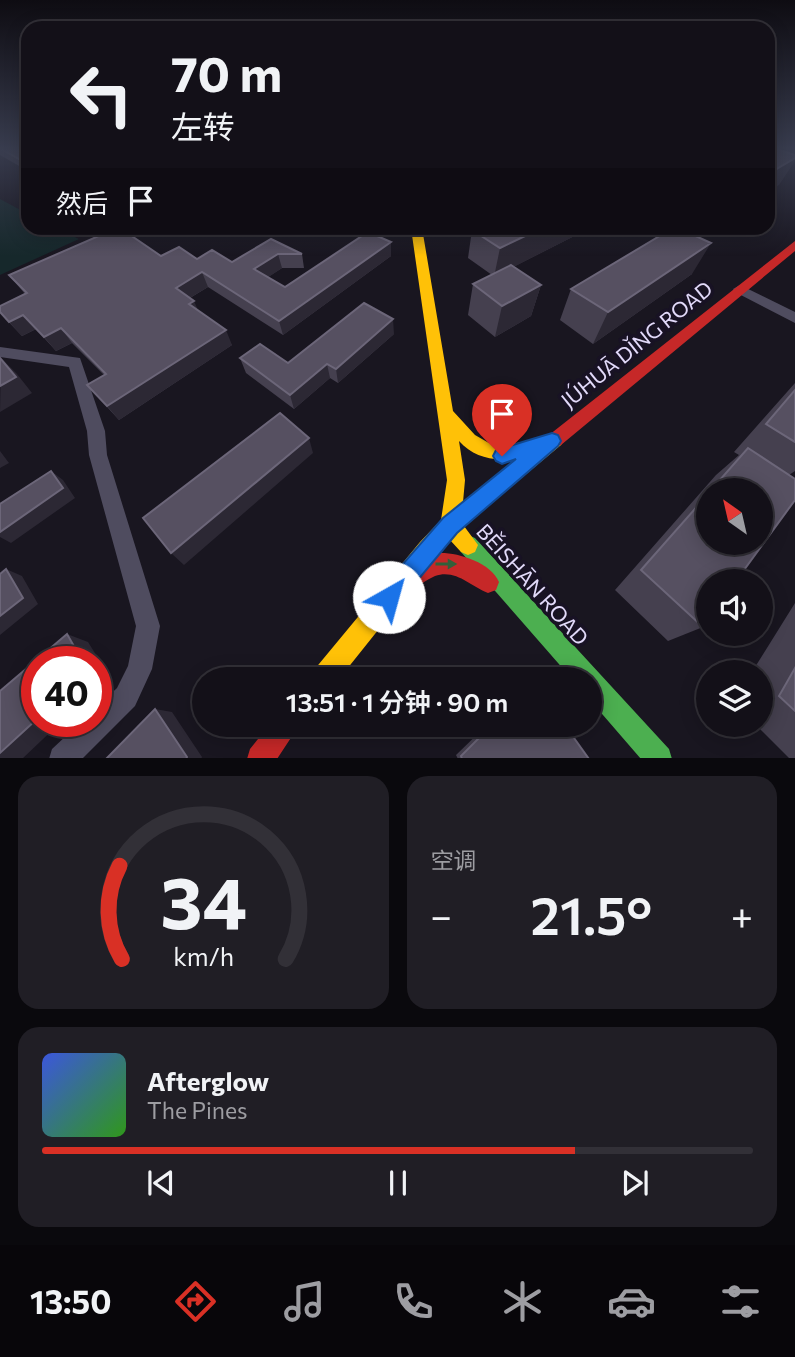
<!DOCTYPE html>
<html lang="zh">
<meta charset="utf-8">
<style>
:root{--surface:#131018;--page:#201e25;--text:#f1f3f6;--muted:#9d9da2;--line:#323037;--accent:#d93025}
body{margin:0;font-family:Commissioner,"Noto Sans SC",sans-serif;background:var(--page);color:var(--text);height:100vh;display:flex;flex-direction:column;font-size:26px;white-space:nowrap}
*{box-sizing:border-box;margin:0}
p{font-size:23px;color:var(--muted)}
.icon{flex:none;width:38px;height:38px;fill:none;stroke:currentColor;stroke-width:2;stroke-linecap:round;stroke-linejoin:round}
.map{position:relative;height:758px;overflow:hidden}
.panel{display:flex;flex-direction:column;gap:18px;padding:18px;background:#0a090d;flex:1}
.panel>*{flex:none}
.top-card{position:absolute;left:21px;top:21px;width:754px;height:214px;border-radius:21px;box-shadow:0 4px 18px #0003,0 0 0 2px var(--line);background:#131018;color:var(--text);overflow:hidden}
.needle{width:46px;rotate:326deg}
.tools{position:absolute;left:696px;top:478px;display:grid;gap:14px}
.tools a{display:grid;place-items:center;width:77px;height:77px;border-radius:50%;background:var(--surface);box-shadow:0 4px 18px #0003,0 0 0 2px var(--line);font-size:35px}
.speed{position:absolute;left:21px;top:646px;display:flex;gap:14px;font-size:35px;font-weight:700;text-align:center}
.speed>*{display:grid;place-content:center;width:91px;height:91px;border-radius:50%;background:var(--surface);box-shadow:0 4px 18px #0003,0 0 0 2px var(--line);line-height:1}
.speed .limit{border:10px solid #d22;background:#fff;color:#111}
.pin{position:absolute;display:grid;place-items:center;width:60px;height:60px;color:#fff;margin:-72px -30px;border-radius:50% 50% 50% 0;rotate:-45deg;box-shadow:0 0 7px #0007}
.pin .icon{rotate:45deg}
.me{position:absolute;width:77px;margin:-38px;rotate:38deg;stroke-linejoin:round;filter:drop-shadow(0 0 5px #0008)}
.turn{display:flex;align-items:center;gap:24px;height:147px;padding:0 35px;font-size:32px}
.turn .icon{width:91px;height:91px;stroke-width:2.5}
.turn b{display:block;font-size:49px;line-height:60px}
.then{display:flex;align-items:center;height:66px;padding:0 35px;background:#0003;gap:14px;font-size:26px}
.big{font-size:52px;font-weight:600;line-height:1.1}
.panel .card{flex:1;display:flex;flex-direction:column;justify-content:center;gap:10px;min-width:0;padding:0 24px;border-radius:21px;background:var(--page)}
.panel .dial{align-items:center;gap:0}
.dial svg{height:182px;overflow:visible;fill:none;stroke:var(--line);stroke-width:7;stroke-linecap:round;text-anchor:middle}
.dial text{fill:var(--text);stroke:none}
.song{display:flex;align-items:center;gap:21px}
.cover{width:84px;height:84px;border-radius:10px;background:linear-gradient(135deg,hsl(230 70% 55%),hsl(110 70% 35%))}
.played{height:7px;border-radius:4px;background:linear-gradient(90deg,var(--accent) 75%,var(--line) 75%)}
.keys{display:flex;justify-content:space-around;direction:ltr}
.heat{display:flex;justify-content:space-between;align-items:center;font-size:38px;direction:ltr}
.panel .tiles{flex:1;display:grid;gap:18px;grid-template-columns:1fr 1fr}
.card:last-child{grid-column:span 2}
.trip{position:absolute;left:192px;top:667px;width:410px;height:70px;border-radius:35px;background:var(--surface);box-shadow:0 4px 18px #0003,0 0 0 2px var(--line);font-weight:600;line-height:70px;text-align:center}
.tab-bar{display:flex;height:112px;justify-content:space-around;align-items:center;background:#08060a;color:var(--muted)}
.tab-bar .icon{width:49px;height:49px}
.tab-bar .current{color:var(--accent)}
.tab-bar b{font-size:32px;color:var(--text)}
.map>svg:first-child{display:block}
.green{fill:#16282b}
.lines{fill:none;stroke-linecap:round;stroke-linejoin:round}
.street{fill:#4f4c5f;fill-rule:evenodd}
.fast{fill:#4caf50;fill-rule:evenodd}
.slow{fill:#ffc107;fill-rule:evenodd}
.jam{fill:#c62828;fill-rule:evenodd}
.wall{fill:#45404f;fill-rule:evenodd}
.shaded-wall{fill:#2c2834}
.building{fill:#565061;stroke:#6c6679;stroke-width:2}
.oneway{fill:#32603a}
.route{fill:#1a73e8;stroke:#114b97;stroke-width:2}
.labels{text-anchor:middle;stroke-width:7;stroke-linejoin:round;paint-order:stroke}
.street-label{font-size:21px;fill:#e2dafa;stroke:#181224}
</style>
<div class="map">
<svg width="795" height="759" viewBox="0 0 795 759">
<rect width="100%" height="100%" fill="#191620"/>
<path class="green" d="M 0,199 L 28,214 L 28,228 L 55,228 L 79,239 L 0,275 Z"/>
<g class="lines">
<path class="street" d="M 740,285 L 795,312 L 795,323 L 735,292 L 733,289 Z
M 0,347 L 80,358 L 105,431 L 107,455 L 160,626 L 152,669 L 135,706 L 82,759 L 49,759 L 52,749 L 82,721 L 96,721 L 96,708 L 117,688 L 128,666 L 136,626 L 89,455 L 87,431 L 69,367 L 0,357 Z"/>
<path class="fast" d="M 468,535 L 475,538 L 669,749 L 672,759 L 641,759 L 590,700 L 590,679 L 572,679 L 461,552 L 458,545 L 461,538 Z"/>
<path class="slow" d="M 411,228 L 422,228 L 453,411 L 475,435 L 489,443 L 511,444 L 545,438 L 555,433 L 561,435 L 564,440 L 561,445 L 464,526 L 478,545 L 475,552 L 468,555 L 461,552 L 450,540 L 339,679 L 311,679 L 314,670 L 420,542 L 441,520 L 447,480 ZM 459,441 C 475,459 497,462 520,457 L 463,502 L 465,480 Z"/>
<path class="jam" d="M 795,241 L 795,251 L 561,445 L 555,447 L 549,445 L 546,440 L 549,435 Z
M 441,553 C 460,553 491,563 499,582 L 496,590 L 488,593 C 470,586 456,569 435,576 C 426,580 419,586 410,590 L 402,587 L 399,579 L 402,571 Z
M 270,724 L 300,724 L 277,759 L 247,759 L 250,749 Z"/>
</g>
<path class="wall" d="M 0,149 L 28,149 L 28,171 L 0,155 Z
M 590,228 L 513,267 L 541,285 L 531,316 L 495,337 L 468,315 L 473,284 L 492,275 L 468,258 L 472,230 Z
M 652,228 L 709,228 L 696,236 L 692,274 L 593,344 L 560,320 L 571,289 L 657,237 L 649,233 Z
M 271,239 L 302,254 L 304,268 L 282,268 L 268,277 L 285,287 L 391,242 L 391,256 L 283,335 L 208,287 L 190,298 L 198,310 L 232,345 L 119,420 L 87,385 L 104,375 L 72,343 L 56,351 L 36,329 L 22,336 L 0,313 L 25,294 L 9,275 L 161,256 L 232,262 Z
M 394,334 L 338,383 L 330,378 L 294,409 L 246,373 L 240,358 L 288,363 Z
M 795,383 L 795,471 L 789,475 L 703,627 L 668,641 L 615,590 L 716,475 L 739,455 L 734,452 ZM 709,490 L 761,490 L 709,542 Z
M 795,603 L 795,759 L 790,759 L 755,724 L 761,724 L 761,672 L 752,672 Z
M 488,724 L 564,724 L 589,759 L 458,759 L 456,755 Z"/>
<path class="shaded-wall" d="M 787,149 L 795,149 L 795,155 L 777,165 Z
M 795,158 L 795,161 L 779,185 L 768,191 L 768,174 Z
M 130,228 L 140,228 L 132,231 Z
M 220,228 L 241,228 L 222,232 Z
M 542,228 L 590,228 L 494,277 L 500,248 Z
M 688,228 L 709,228 L 677,247 Z
M 391,242 L 391,256 L 283,335 L 279,321 Z
M 711,243 L 692,274 L 593,344 L 608,312 Z
M 278,254 L 282,268 L 258,284 L 254,269 Z
M 202,272 L 208,287 L 183,302 L 176,288 Z
M 541,285 L 531,316 L 495,337 L 502,306 Z
M 194,301 L 200,315 L 189,304 Z
M 23,315 L 36,329 L 22,336 L 9,322 Z
M 393,319 L 394,334 L 338,383 L 336,369 Z
M 61,328 L 72,343 L 56,351 L 44,337 Z
M 226,330 L 232,345 L 119,420 L 107,406 Z
M 1,358 L 17,374 L 32,393 L 0,412 Z
M 327,364 L 330,378 L 294,409 L 290,395 Z
M 309,438 L 313,453 L 184,565 L 171,553 Z
M 0,451 L 9,463 L 0,468 Z
M 51,471 L 63,480 L 75,498 L 11,543 L 0,537 L 0,532 Z
M 6,569 L 22,576 L 38,604 L 0,635 L 0,616 Z
M 67,634 L 88,642 L 110,677 L 96,689 L 96,662 L 83,662 Z
M 155,709 L 172,712 L 202,757 L 201,759 L 186,759 Z
M 37,719 L 37,721 L 62,721 L 22,759 L 0,759 L 0,753 Z"/>
<path class="building" d="M 1,149 L 28,149 L 28,164 Z
M 768,149 L 777,149 L 795,155 L 795,158 L 768,174 Z
M 117,228 L 120,228 L 161,256 L 179,247 L 197,259 L 212,250 L 232,262 L 271,239 L 302,254 L 278,254 L 254,269 L 285,287 L 368,232 L 391,242 L 279,321 L 202,272 L 176,288 L 194,301 L 189,304 L 226,330 L 107,406 L 87,385 L 106,374 L 61,328 L 44,337 L 23,315 L 9,322 L 0,312 L 0,306 L 27,293 L 9,275 Z
M 477,228 L 542,228 L 500,248 L 472,230 Z
M 673,228 L 678,228 L 711,243 L 608,312 L 571,289 Z
M 511,265 L 541,285 L 502,306 L 473,284 Z
M 364,303 L 393,319 L 336,369 L 327,364 L 290,395 L 240,358 L 260,344 L 288,363 Z
M 0,358 L 16,377 L 0,386 Z
M 795,390 L 795,442 L 766,424 Z
M 280,413 L 309,438 L 171,553 L 143,518 Z
M 748,448 L 795,479 L 795,500 L 736,581 L 709,581 L 709,619 L 703,627 L 641,570 L 709,493 L 709,542 L 761,542 L 761,490 L 711,490 Z
M 51,471 L 63,488 L 0,532 L 0,504 Z
M 6,569 L 23,598 L 0,616 L 0,574 Z
M 67,634 L 83,662 L 37,662 L 37,719 L 0,753 L 0,691 Z
M 795,668 L 795,711 L 779,696 Z
M 155,709 L 187,757 L 186,759 L 106,759 Z
M 493,724 L 564,724 L 589,759 L 462,759 L 461,756 Z"/>
<defs><path id="oneway-solid" d="M-6-.8H1V-3.2L6.5 0L1 3.2V.8H-6Z" transform="scale(1.75)"/></defs>
<use class="oneway" href="#oneway-solid" transform="translate(446 564)"/>
<linearGradient id="sky" x2="0" y2="1"><stop stop-color="#0e0c12"/><stop offset="0.58" stop-color="#383c4e"/><stop offset="1" stop-color="#383c4e" stop-opacity="0"/></linearGradient>
<rect width="795" height="256" fill="url(#sky)"/>
<path class="route" d="M 552,433 L 558,435 L 561,441 L 558,446 L 457,533 L 397,605 L 389,608 L 381,605 L 378,597 L 381,589 L 443,518 L 516,459 L 502,464 L 496,461 L 493,456 L 496,450 Z"/>
<g class="labels">
<g class="street-label">
<text transform="translate(637 345) rotate(-39)" y="7">JÚHUĀ DǏNG ROAD</text>
<text transform="translate(532 585) rotate(48)" y="7">BĚISHĀN ROAD</text>
</g>
</g>
</svg>
<div class="tools">
<a><svg class="needle" viewBox="-14 -14 28 28"><path d="M0-13l5 13h-10z" fill="#e53935"/><path d="M0 13l5-13h-10z" fill="#9d9da2"/></svg></a>
<a><svg class="icon" aria-label="sound" viewBox="0 0 24 24"><path d="M4 9h4l5-4v14l-5-4H4zM17 9q2 3 0 6"/></svg></a>
<a><svg class="icon" aria-label="layers" viewBox="0 0 24 24"><path d="M12 4l9 5-9 5-9-5zM3 14l9 5 9-5"/></svg></a>
</div>
<div class="speed"><div class="limit">40</div></div>
<div class="pin" style="left:502px;top:456px;background:#d93025"><svg class="icon" aria-label="arrive" viewBox="0 0 24 24"><path d="M6 21V4h12l-3 4 3 4H6"/></svg></div>
<svg class="me" style="left:389px;top:597px" viewBox="-20 -20 40 40"><circle r="19" fill="#fff"/><path d="M0-13L10 11 0 6-10 11z" fill="#1a73e8"/></svg>
<div class="trip">13:51 · 1 分钟 · 90 m</div>
<div class="top-card">
<div class="turn"><svg class="icon" aria-label="left" viewBox="0 0 24 24"><path d="M17 20v-9H6M10 6l-5 5 5 5"/></svg><div><b>70 m</b>左转</div></div>
<div class="then">然后<svg class="icon" aria-label="arrive" viewBox="0 0 24 24"><path d="M6 21V4h12l-3 4 3 4H6"/></svg></div>
</div>
</div>
<section class="panel">
<div class="tiles">
<div class="card dial"><svg viewBox="0 0 100 80">
<path d="M14 69A42 42 0 1 1 86 69"/>
<path d="M14 69A42 42 0 0 1 13 28" stroke="#d93025"/>
<text x="50" y="56" font-size="32" font-weight="700">34</text>
<text x="50" y="72" font-size="11">km/h</text>
</svg></div>
<div class="card"><p>空调</p>
<div class="heat"><a>−</a><b class="big">21.5°</b><a>+</a></div>
</div>
<div class="card">
<div class="song"><i class="cover"></i><div><b>Afterglow</b><p>The Pines</p></div></div>
<div class="played"></div>
<div class="keys"><svg class="icon" aria-label="previous" viewBox="0 0 24 24"><path d="M18 5L8 12l10 7zM5 5v14"/></svg><svg class="icon" aria-label="pause" viewBox="0 0 24 24"><path d="M8 5v14M16 5v14"/></svg><svg class="icon" aria-label="next" viewBox="0 0 24 24"><path d="M6 5l10 7-10 7zM19 5v14"/></svg></div>
</div>
</div>
</section>
<nav class="tab-bar">
<b>13:50</b>
<svg class="icon current" aria-label="directions" viewBox="0 0 24 24"><path d="M12 3l9 9-9 9-9-9zM9 14v-3h6M13 9l2 2-2 2"/></svg>
<svg class="icon" aria-label="music" viewBox="0 0 24 24"><path d="M9 18V5l10-2v13"/><circle cx="6" cy="18" r="3"/><circle cx="16" cy="16" r="3"/></svg>
<svg class="icon" aria-label="phone" viewBox="0 0 24 24"><path d="M5 4h4l2 5-3 2q2 4 5 5l2-3 5 2v4C11 20 4 13 5 4z"/></svg>
<svg class="icon" aria-label="climate" viewBox="0 0 24 24"><path d="M12 3v18M4 7l16 10M4 17L20 7"/></svg>
<svg class="icon" aria-label="car" viewBox="0 0 24 24"><path d="M5 17H2v-5l4-1 3-4h7l3 4 3 1v5h-3M9 17h6M6 11h13"/><circle cx="7" cy="17" r="2"/><circle cx="17" cy="17" r="2"/></svg>
<svg class="icon" aria-label="filters" viewBox="0 0 24 24"><path d="M4 7h16M4 17h16"/><circle cx="9" cy="7" r="2"/><circle cx="15" cy="17" r="2"/></svg>
</nav>
